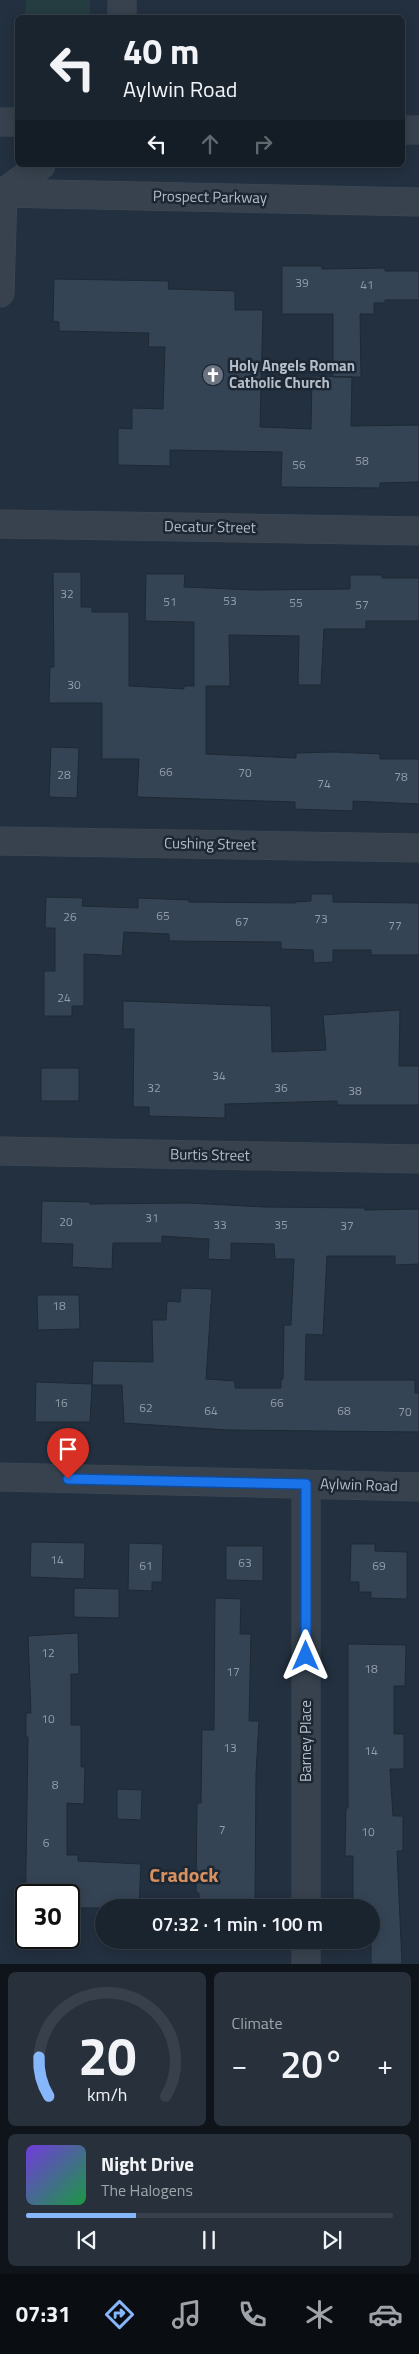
<!DOCTYPE html>
<meta charset="utf-8">
<style>
:root{--surface:#1a242f;--page:#27303b;--text:#f1f3f6;--muted:#9fa4aa;--line:#38414b;--accent:#87b7fb}
body{margin:0;font-family:"Titillium Web",sans-serif;background:var(--page);color:var(--text);height:100vh;display:flex;flex-direction:column;font-size:19px;white-space:nowrap}
*{box-sizing:border-box;margin:0}
p{font-size:16px;color:var(--muted)}
.icon{flex:none;width:28px;height:28px;fill:none;stroke:currentColor;stroke-width:2;stroke-linecap:round;stroke-linejoin:round}
.map{position:relative;height:1964px;overflow:hidden}
.details{display:flex;flex-direction:column;gap:8px;padding:8px;background:#0e141a;flex:1}
.details>*{flex:none}
.guide{position:absolute;left:15px;top:15px;width:390px;height:152px;border-radius:8px;box-shadow:0 2px 12px #0003,0 0 0 1px var(--line);background:#1a242f;color:var(--text);overflow:hidden}
.speed{position:absolute;left:15px;top:1884px;display:flex;gap:10px;font-size:25px;font-weight:700;text-align:center}
.speed>*{display:grid;place-content:center;width:65px;height:65px;border-radius:50%;background:var(--surface);box-shadow:0 2px 12px #0003,0 0 0 1px var(--line);line-height:1}
.speed .limit{border:2px solid #111;border-radius:8px;background:#fff;color:#111}
.pin{position:absolute;display:grid;place-items:center;width:42px;height:42px;color:#fff;margin:-51px -21px;border-radius:50% 50% 50% 0;rotate:-45deg;box-shadow:0 0 5px #0007}
.pin .icon{rotate:45deg}
.me{position:absolute;width:55px;margin:-28px;rotate:0deg;stroke-linejoin:round;filter:drop-shadow(0 0 4px #0008)}
.turn{display:flex;align-items:center;gap:18px;height:105px;padding:0 25px;font-size:22px}
.turn .icon{width:65px;height:65px;stroke-width:2.5}
.turn b{display:block;font-size:35px;line-height:42px}
.lanes{display:flex;align-items:center;height:48px;padding:0 25px;background:#0003;justify-content:center;gap:25px;direction:ltr}
.lanes .off{opacity:.35}
.big{font-size:38px;font-weight:600;line-height:1.1}
.details .tile{flex:1;display:flex;flex-direction:column;justify-content:center;gap:8px;min-width:0;padding:0 18px;border-radius:8px;background:var(--page)}
.details .dial{align-items:center;gap:0}
.dial svg{height:130px;overflow:visible;fill:none;stroke:var(--line);stroke-width:7;stroke-linecap:round;text-anchor:middle}
.dial text{fill:var(--text);stroke:none}
.song{display:flex;align-items:center;gap:15px}
.cover{width:60px;height:60px;border-radius:8px;background:linear-gradient(135deg,hsl(260 70% 55%),hsl(140 70% 35%))}
.played{height:5px;border-radius:2px;background:linear-gradient(90deg,var(--accent) 30%,var(--line) 30%)}
.keys{display:flex;justify-content:space-around;direction:ltr}
.heat{display:flex;justify-content:space-between;align-items:center;font-size:28px;direction:ltr}
.details .tiles{flex:1;display:grid;gap:8px;grid-template-columns:1fr 1fr}
.tile:last-child{grid-column:span 2}
.trip{position:absolute;left:95px;top:1899px;width:285px;height:50px;border-radius:25px;background:var(--surface);box-shadow:0 2px 12px #0003,0 0 0 1px var(--line);font-weight:600;line-height:50px;text-align:center}
.menu{display:flex;height:80px;justify-content:space-around;align-items:center;background:#0a0e13;color:var(--muted)}
.menu .icon{width:35px;height:35px}
.menu .active{color:var(--accent)}
.menu b{font-size:22px;color:var(--text)}
.map>svg:first-child{display:block}
.green{fill:#253d40}
.building{fill:#354455;stroke:#1e2935}
.lines{fill:none;stroke-linecap:round;stroke-linejoin:round}
.minor-casing{stroke:#404b57;stroke-width:29}
.tertiary-casing{stroke:#404b57;stroke-width:29}
.minor{stroke:#37424e;stroke-width:28}
.tertiary{stroke:#37424e;stroke-width:28}
.route-casing{stroke:#114b97;stroke-width:12}
.route{stroke:#1a73e8;stroke-width:9}
.labels{text-anchor:middle;stroke-width:5;stroke-linejoin:round;paint-order:stroke}
.number-label{font-size:12px;fill:#929daa}
.street-label{font-size:15px;fill:#b3bdc9;stroke:#1c2733}
.poi-label{font-size:15px;font-weight:bold;fill:#b3bdc9;stroke:#1c2733;text-anchor:start}
.district-label{font-size:20px;font-weight:bold;fill:#d89060;stroke:#1c2733}
</style>
<div class="map">
<svg width="419" height="1964" viewBox="0 0 419 1964">
<rect width="100%" height="100%" fill="#23303f"/>
<path class="green" d="M 26,0 L 90,0 L 90,17 L 25,17 Z"/>
<path class="building" d="M 282,266 L 322,266 L 322,269 L 385,268 L 385,271 L 419,271 L 419,300 L 385,300 L 385,303 L 374,303 L 374,314 L 360,314 L 361,377 L 333,377 L 333,314 L 282,314 Z
M 54,279 L 169,281 L 168,289 L 235,291 L 235,310 L 263,310 L 260,427 L 311,429 L 312,376 L 352,377 L 351,426 L 419,425 L 419,482 L 380,483 L 380,488 L 281,487 L 282,452 L 170,450 L 170,466 L 118,465 L 118,428 L 132,429 L 132,408 L 163,409 L 165,347 L 148,347 L 149,333 L 59,331 L 59,322 L 53,321 Z
M 53,572 L 81,572 L 81,607 L 92,607 L 92,612 L 129,612 L 129,686 L 184,689 L 184,686 L 194,686 L 194,622 L 145,621 L 146,574 L 185,574 L 184,587 L 254,590 L 350,589 L 350,575 L 382,575 L 382,578 L 419,578 L 419,621 L 366,621 L 366,629 L 324,629 L 321,685 L 298,685 L 299,636 L 229,635 L 230,686 L 206,686 L 206,754 L 296,758 L 296,753 L 334,752 L 380,754 L 380,759 L 419,759 L 419,804 L 353,801 L 353,811 L 295,809 L 295,802 L 137,797 L 139,759 L 102,759 L 102,703 L 49,703 L 50,667 L 54,667 Z
M 51,747 L 79,748 L 77,798 L 49,797 Z
M 311,894 L 333,894 L 333,902 L 419,903 L 419,955 L 371,955 L 371,950 L 333,950 L 333,962 L 314,963 L 313,950 L 281,949 L 281,942 L 169,941 L 169,934 L 124,932 L 122,956 L 84,954 L 84,1006 L 72,1006 L 72,1016 L 44,1016 L 44,971 L 55,971 L 55,928 L 45,928 L 46,897 L 83,898 L 82,906 L 138,908 L 138,898 L 189,900 L 189,902 L 295,903 L 295,902 L 311,901 Z
M 123,1001 L 271,1006 L 272,1052 L 326,1050 L 323,1015 L 400,1010 L 399,1066 L 419,1066 L 419,1105 L 337,1105 L 337,1101 L 225,1104 L 225,1118 L 149,1116 L 149,1107 L 133,1107 L 134,1029 L 123,1029 Z
M 41,1068 L 79,1068 L 79,1101 L 41,1101 Z
M 42,1201 L 90,1202 L 90,1204 L 188,1203 L 264,1207 L 365,1208 L 365,1210 L 419,1209 L 419,1264 L 395,1265 L 395,1256 L 327,1256 L 323,1335 L 306,1334 L 305,1380 L 415,1380 L 415,1393 L 419,1393 L 419,1432 L 228,1430 L 124,1423 L 122,1385 L 92,1385 L 93,1361 L 153,1362 L 152,1320 L 166,1320 L 167,1301 L 180,1302 L 181,1288 L 212,1289 L 206,1379 L 235,1381 L 235,1388 L 281,1388 L 281,1379 L 283,1379 L 284,1325 L 291,1325 L 294,1259 L 275,1259 L 274,1244 L 231,1243 L 231,1260 L 208,1259 L 209,1239 L 162,1236 L 162,1243 L 113,1243 L 112,1269 L 72,1267 L 73,1244 L 41,1243 Z
M 37,1295 L 79,1295 L 80,1329 L 38,1330 Z
M 36,1382 L 92,1384 L 90,1422 L 35,1422 Z
M 31,1542 L 85,1543 L 84,1579 L 30,1577 Z
M 129,1543 L 163,1544 L 162,1582 L 152,1582 L 152,1591 L 128,1590 Z
M 351,1544 L 375,1544 L 375,1551 L 407,1552 L 407,1599 L 371,1598 L 371,1592 L 359,1592 L 359,1582 L 350,1582 Z
M 226,1546 L 263,1546 L 263,1581 L 226,1580 Z
M 74,1588 L 119,1589 L 119,1618 L 74,1617 Z
M 215,1598 L 241,1599 L 240,1634 L 251,1634 L 249,1721 L 259,1721 L 256,1773 L 255,1908 L 199,1908 L 199,1893 L 196,1893 L 197,1803 L 201,1803 L 202,1730 L 214,1730 Z
M 78,1633 L 79,1674 L 71,1674 L 71,1725 L 81,1725 L 81,1767 L 85,1767 L 84,1804 L 67,1803 L 67,1855 L 78,1855 L 78,1861 L 141,1864 L 139,1908 L 73,1908 L 73,1933 L 69,1933 L 69,1895 L 26,1895 L 25,1934 L 28,1737 L 26,1737 L 26,1713 L 31,1713 L 28,1636 Z
M 348,1644 L 406,1645 L 405,1686 L 394,1686 L 394,1734 L 404,1734 L 404,1769 L 390,1769 L 393,1816 L 403,1816 L 403,1851 L 397,1851 L 402,1964 L 371,1964 L 371,1908 L 353,1908 L 353,1856 L 345,1856 L 346,1808 L 348,1808 Z
M 117,1789 L 142,1790 L 141,1820 L 117,1819 Z"/>
<g class="lines">
<g class="minor-casing">
<path id="minor" d="M 0,122 L 18,122
M 402,130 L 419,130
M 0,193 L 419,202
M 0,524 L 419,531
M 0,841 L 419,848
M 0,1151 L 419,1159
M 0,1477 L 419,1487
M 306,1908 L 306,1484
M 306,1964 L 306,1940"/>
</g>
<g class="tertiary-casing">
<path id="tertiary" d="M 122,18 L 122,0
M 0,293 L 3,193 L 41,165"/>
</g>
<use href="#minor" class="minor"/>
<use href="#tertiary" class="tertiary"/>
</g>
<g class="lines">
<g class="route-casing">
<path id="route" d="M 68,1479 L 306,1484 L 306,1656"/>
</g>
<use href="#route" class="route"/>
</g>
<defs>
<g id="church-disc" transform="scale(1.125)"><circle r="9.5" fill="#6b7280" stroke="#1c2733"/><path d="M-1.2-6h2.4v3.5h3.3v2.4h-3.3V6h-2.4V-.1h-3.3v-2.4h3.3Z" fill="#fff"/></g>
</defs>
<g fill-rule="evenodd">
<use href="#church-disc" x="213" y="375"/>
</g>
<g class="labels">
<g class="number-label">
<text x="302" y="287">39</text>
<text x="367" y="289">41</text>
<text x="362" y="465">58</text>
<text x="299" y="469">56</text>
<text x="67" y="598">32</text>
<text x="230" y="605">53</text>
<text x="170" y="606">51</text>
<text x="296" y="607">55</text>
<text x="362" y="609">57</text>
<text x="74" y="689">30</text>
<text x="166" y="776">66</text>
<text x="245" y="777">70</text>
<text x="64" y="779">28</text>
<text x="401" y="781">78</text>
<text x="324" y="788">74</text>
<text x="163" y="920">65</text>
<text x="70" y="921">26</text>
<text x="321" y="923">73</text>
<text x="242" y="926">67</text>
<text x="395" y="930">77</text>
<text x="64" y="1002">24</text>
<text x="219" y="1080">34</text>
<text x="154" y="1092">32</text>
<text x="281" y="1092">36</text>
<text x="355" y="1095">38</text>
<text x="152" y="1222">31</text>
<text x="66" y="1226">20</text>
<text x="220" y="1229">33</text>
<text x="281" y="1229">35</text>
<text x="347" y="1230">37</text>
<text x="59" y="1310">18</text>
<text x="61" y="1407">16</text>
<text x="277" y="1407">66</text>
<text x="146" y="1412">62</text>
<text x="211" y="1415">64</text>
<text x="344" y="1415">68</text>
<text x="405" y="1416">70</text>
<text x="57" y="1564">14</text>
<text x="245" y="1567">63</text>
<text x="146" y="1570">61</text>
<text x="379" y="1570">69</text>
<text x="48" y="1657">12</text>
<text x="371" y="1673">18</text>
<text x="233" y="1676">17</text>
<text x="48" y="1723">10</text>
<text x="230" y="1752">13</text>
<text x="371" y="1755">14</text>
<text x="55" y="1789">8</text>
<text x="222" y="1834">7</text>
<text x="368" y="1836">10</text>
<text x="46" y="1847">6</text>
</g>
<g class="street-label">
<text transform="translate(210 197) rotate(1)" y="5">Prospect Parkway</text>
<text transform="translate(210 527) rotate(1)" y="5">Decatur Street</text>
<text transform="translate(210 844) rotate(1)" y="5">Cushing Street</text>
<text transform="translate(210 1155) rotate(1)" y="5">Burtis Street</text>
<text transform="translate(359 1485) rotate(2)" y="5">Aylwin Road</text>
<text transform="translate(306 1741) rotate(-90)" y="5">Barney Place</text>
</g>
<g class="poi-label">
<text x="229" y="371">Holy Angels Roman<tspan x="229" dy="17">Catholic Church</tspan></text>
</g>
<g class="district-label">
<text x="184" y="1882">Cradock</text>
</g>
</g>
</svg>
<div class="speed"><div class="limit">30</div></div>
<div class="pin" style="left:68px;top:1479px;background:#d93025"><svg class="icon" aria-label="arrive" viewBox="0 0 24 24"><path d="M6 21V4h12l-3 4 3 4H6"/></svg></div>
<svg class="me" style="left:306px;top:1656px" viewBox="-20 -20 40 40"><path d="M0-17L14 15 0 8-14 15z" fill="#1a73e8" stroke="#fff" stroke-width="4"/></svg>
<div class="trip">07:32 · 1 min · 100 m</div>
<div class="guide">
<div class="turn"><svg class="icon" aria-label="left" viewBox="0 0 24 24"><path d="M17 20v-9H6M10 6l-5 5 5 5"/></svg><div><b>40 m</b>Aylwin Road</div></div>
<div class="lanes"><svg class="icon" aria-label="left" viewBox="0 0 24 24"><path d="M17 20v-9H6M10 6l-5 5 5 5"/></svg><svg class="icon off" aria-label="ahead" viewBox="0 0 24 24"><path d="M12 20V5M6 11l6-6 6 6"/></svg><svg class="icon off" aria-label="right" viewBox="0 0 24 24"><path d="M7 20v-9h11M14 6l5 5-5 5"/></svg></div>
</div>
</div>
<section class="details">
<div class="tiles">
<div class="tile dial"><svg viewBox="0 0 100 80">
<path d="M14 69A42 42 0 1 1 86 69"/>
<path d="M14 69A42 42 0 0 1 8 45" stroke="#87b7fb"/>
<text x="50" y="56" font-size="32" font-weight="700">20</text>
<text x="50" y="72" font-size="11">km/h</text>
</svg></div>
<div class="tile"><p>Climate</p>
<div class="heat"><a>−</a><b class="big">20°</b><a>+</a></div>
</div>
<div class="tile">
<div class="song"><i class="cover"></i><div><b>Night Drive</b><p>The Halogens</p></div></div>
<div class="played"></div>
<div class="keys"><svg class="icon" aria-label="previous" viewBox="0 0 24 24"><path d="M18 5L8 12l10 7zM5 5v14"/></svg><svg class="icon" aria-label="pause" viewBox="0 0 24 24"><path d="M8 5v14M16 5v14"/></svg><svg class="icon" aria-label="next" viewBox="0 0 24 24"><path d="M6 5l10 7-10 7zM19 5v14"/></svg></div>
</div>
</div>
</section>
<nav class="menu">
<b>07:31</b>
<svg class="icon active" aria-label="directions" viewBox="0 0 24 24"><path d="M12 3l9 9-9 9-9-9zM9 14v-3h6M13 9l2 2-2 2"/></svg>
<svg class="icon" aria-label="music" viewBox="0 0 24 24"><path d="M9 18V5l10-2v13"/><circle cx="6" cy="18" r="3"/><circle cx="16" cy="16" r="3"/></svg>
<svg class="icon" aria-label="phone" viewBox="0 0 24 24"><path d="M5 4h4l2 5-3 2q2 4 5 5l2-3 5 2v4C11 20 4 13 5 4z"/></svg>
<svg class="icon" aria-label="climate" viewBox="0 0 24 24"><path d="M12 3v18M4 7l16 10M4 17L20 7"/></svg>
<svg class="icon" aria-label="car" viewBox="0 0 24 24"><path d="M5 17H2v-5l4-1 3-4h7l3 4 3 1v5h-3M9 17h6M6 11h13"/><circle cx="7" cy="17" r="2"/><circle cx="17" cy="17" r="2"/></svg>
</nav>
